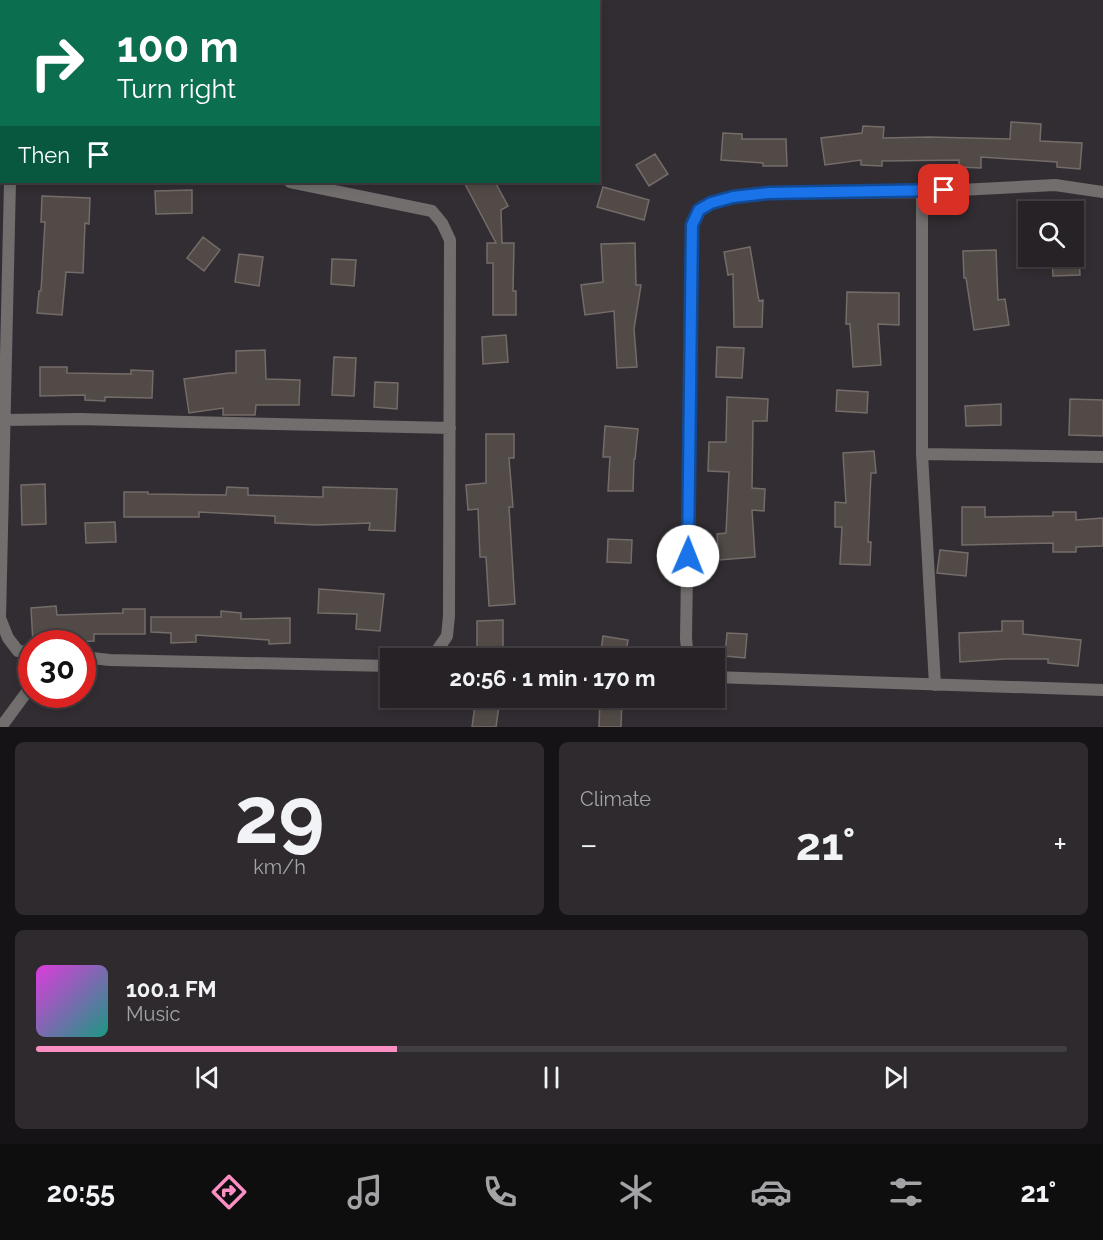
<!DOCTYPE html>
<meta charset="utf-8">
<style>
:root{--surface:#262226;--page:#2e2a2e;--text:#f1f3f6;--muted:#a4a4a7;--line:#423f43;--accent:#fb8fc4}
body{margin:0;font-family:Raleway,sans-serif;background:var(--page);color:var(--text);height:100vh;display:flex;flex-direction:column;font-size:22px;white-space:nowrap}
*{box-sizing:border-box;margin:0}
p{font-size:20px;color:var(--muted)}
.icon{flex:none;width:33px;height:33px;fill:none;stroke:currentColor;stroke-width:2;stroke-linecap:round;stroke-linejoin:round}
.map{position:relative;height:727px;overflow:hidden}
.side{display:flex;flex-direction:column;gap:15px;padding:15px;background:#151315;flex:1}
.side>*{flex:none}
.top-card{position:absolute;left:0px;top:0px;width:600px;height:183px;box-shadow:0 3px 9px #0003,0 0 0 2px var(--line);background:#0b6e4f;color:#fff;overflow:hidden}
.tools{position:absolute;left:1018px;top:201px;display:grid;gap:12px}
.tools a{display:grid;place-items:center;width:66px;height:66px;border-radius:0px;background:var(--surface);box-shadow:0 3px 9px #0003,0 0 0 2px var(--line);font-size:30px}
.speed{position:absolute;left:18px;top:630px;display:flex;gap:12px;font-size:30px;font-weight:700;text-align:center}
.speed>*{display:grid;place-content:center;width:78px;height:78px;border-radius:50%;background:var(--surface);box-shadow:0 3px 9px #0003,0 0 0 2px var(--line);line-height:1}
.speed .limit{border:9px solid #d22;background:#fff;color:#111}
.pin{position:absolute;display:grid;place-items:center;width:51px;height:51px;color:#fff;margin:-26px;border-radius:12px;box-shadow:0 3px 9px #0006}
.me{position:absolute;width:66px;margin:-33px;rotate:1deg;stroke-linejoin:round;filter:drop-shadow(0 0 4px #0008)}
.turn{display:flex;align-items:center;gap:21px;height:126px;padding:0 18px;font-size:27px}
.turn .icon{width:78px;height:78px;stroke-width:2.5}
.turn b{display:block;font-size:42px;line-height:51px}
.then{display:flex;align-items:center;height:57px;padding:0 18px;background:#0003;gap:12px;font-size:22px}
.big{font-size:45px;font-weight:700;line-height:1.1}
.side .tile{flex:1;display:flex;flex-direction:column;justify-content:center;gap:9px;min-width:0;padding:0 21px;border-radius:9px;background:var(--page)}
.side .dial{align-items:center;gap:0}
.dial b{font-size:78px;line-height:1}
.song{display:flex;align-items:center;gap:18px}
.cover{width:72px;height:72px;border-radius:9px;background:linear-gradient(135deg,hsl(300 70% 55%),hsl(170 70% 35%))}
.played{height:6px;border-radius:3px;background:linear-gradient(90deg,var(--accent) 35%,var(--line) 35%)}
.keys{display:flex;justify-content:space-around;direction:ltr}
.heat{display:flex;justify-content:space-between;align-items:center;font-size:33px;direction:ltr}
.side .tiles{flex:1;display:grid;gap:15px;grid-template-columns:1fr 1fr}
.tile:last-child{grid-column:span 2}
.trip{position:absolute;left:380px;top:648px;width:345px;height:60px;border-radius:0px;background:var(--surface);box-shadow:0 3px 9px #0003,0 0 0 2px var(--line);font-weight:700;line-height:60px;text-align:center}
.tab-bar{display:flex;height:96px;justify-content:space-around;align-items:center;background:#0f0e0f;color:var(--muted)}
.tab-bar .icon{width:42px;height:42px}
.tab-bar .current{color:var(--accent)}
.tab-bar b{font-size:27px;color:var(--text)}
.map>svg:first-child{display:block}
.building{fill:#514a47;stroke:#746c69;stroke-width:1.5}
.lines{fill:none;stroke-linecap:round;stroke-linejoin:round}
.minor{stroke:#726e6e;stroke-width:12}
.route-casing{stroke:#114b97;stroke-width:15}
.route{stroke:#1a73e8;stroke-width:10}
</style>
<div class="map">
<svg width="1103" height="727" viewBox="0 0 1103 727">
<rect width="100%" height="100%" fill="#322d32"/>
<path class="building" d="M 1011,122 L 1041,124 L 1040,141 L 1082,143 L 1080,169 L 1057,167 L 1057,162 L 981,157 L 981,168 L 959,167 L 959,160 L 882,161 L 882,166 L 861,165 L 861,160 L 825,165 L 821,138 L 862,133 L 863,126 L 884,127 L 883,138 L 929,137 L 1010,139 Z
M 723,133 L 742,134 L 742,139 L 786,139 L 787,166 L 763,166 L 763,163 L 721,160 Z
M 655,154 L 668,174 L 649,186 L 636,165 Z
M 464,182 L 495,182 L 508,206 L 501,210 L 502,243 L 514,243 L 513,291 L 516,291 L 516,315 L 493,315 L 493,263 L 487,263 L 487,243 L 496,243 Z
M 603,187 L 649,200 L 644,220 L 597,207 Z
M 192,190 L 192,213 L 156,214 L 155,191 Z
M 42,196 L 90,198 L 89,224 L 85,223 L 83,273 L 66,272 L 62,315 L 37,313 L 39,291 L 41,291 L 45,222 L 41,222 Z
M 203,237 L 220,250 L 204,271 L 187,258 Z
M 635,243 L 636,285 L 641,285 L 634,329 L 637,367 L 617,368 L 614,311 L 585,315 L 581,285 L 603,282 L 601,244 Z
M 750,247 L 759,301 L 763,300 L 762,327 L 734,327 L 733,274 L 728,275 L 724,252 Z
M 996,250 L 998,300 L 1005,299 L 1009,325 L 974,330 L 966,278 L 964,278 L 963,251 Z
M 239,254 L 263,257 L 259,286 L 235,282 Z
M 1074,256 L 1079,256 L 1080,275 L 1053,276 L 1052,257 Z
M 332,259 L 356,260 L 354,286 L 331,284 Z
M 847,292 L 899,293 L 899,325 L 878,324 L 881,365 L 853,367 L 850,324 L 846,324 Z
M 506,335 L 508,362 L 483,364 L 482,337 Z
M 717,347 L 744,348 L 742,378 L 716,377 Z
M 265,350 L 266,379 L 300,380 L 299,405 L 256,405 L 255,415 L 223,415 L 223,408 L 189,413 L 184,379 L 229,373 L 236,373 L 236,351 Z
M 334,357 L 356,358 L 354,396 L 332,395 Z
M 40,367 L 67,367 L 67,373 L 131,374 L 131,370 L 153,371 L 152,398 L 105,397 L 105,401 L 85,400 L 85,395 L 40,396 Z
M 375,382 L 398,383 L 397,409 L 374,407 Z
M 837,390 L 868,392 L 867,413 L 836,411 Z
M 727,397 L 768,399 L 767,421 L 753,421 L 752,488 L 765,489 L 764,511 L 752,510 L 755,557 L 719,560 L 717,534 L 726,533 L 729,472 L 708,471 L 709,442 L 726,442 Z
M 1070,399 L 1103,400 L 1103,436 L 1069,435 Z
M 1001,404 L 1001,425 L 966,426 L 965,406 Z
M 605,426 L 638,429 L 635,459 L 634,459 L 633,491 L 608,491 L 610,457 L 603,457 Z
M 486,434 L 514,434 L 514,458 L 509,458 L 513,507 L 509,507 L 515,604 L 489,606 L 486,557 L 480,557 L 478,509 L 468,510 L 466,485 L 486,483 Z
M 874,451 L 876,473 L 871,473 L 868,542 L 871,542 L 870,565 L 840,564 L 842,527 L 835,527 L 835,502 L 846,503 L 843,453 Z
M 45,484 L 46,524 L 22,525 L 21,485 Z
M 227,487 L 248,488 L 248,495 L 323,497 L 323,487 L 397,489 L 395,531 L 369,530 L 370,523 L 317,525 L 275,523 L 275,516 L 199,512 L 199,517 L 124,517 L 124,492 L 148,492 L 148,494 L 226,495 Z
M 962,507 L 985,507 L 985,517 L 1053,516 L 1053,512 L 1076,512 L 1076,520 L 1103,518 L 1103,546 L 1076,547 L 1076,552 L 1053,552 L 1053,543 L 962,545 Z
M 115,522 L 116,542 L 86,543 L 85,523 Z
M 608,539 L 632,540 L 631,563 L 607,562 Z
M 940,550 L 968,553 L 966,576 L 937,573 Z
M 319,589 L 384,594 L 380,631 L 356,629 L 357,614 L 318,613 Z
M 56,606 L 57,615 L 123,613 L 123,609 L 145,609 L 145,634 L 94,634 L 94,641 L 33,644 L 31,608 Z
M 221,611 L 241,613 L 241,619 L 290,618 L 290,643 L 269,644 L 269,640 L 196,635 L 196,642 L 171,643 L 171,633 L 151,632 L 151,617 L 221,617 Z
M 503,620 L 503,647 L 477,648 L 477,621 Z
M 1002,621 L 1023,621 L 1023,634 L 1081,640 L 1078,666 L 1048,663 L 1048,659 L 1005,659 L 960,662 L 959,633 L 1002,631 Z
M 727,633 L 747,634 L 745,658 L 725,656 Z
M 603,636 L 628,640 L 625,658 L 600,658 Z
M 476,698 L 500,698 L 496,727 L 472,727 Z
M 600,698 L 622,698 L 621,727 L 599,727 Z"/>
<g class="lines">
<path class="minor" d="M 254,0 L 254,2
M 14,2 L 14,0
M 10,182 L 0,618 L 8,638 L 18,651 L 32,652
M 290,182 L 432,211 L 442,223 L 450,240 L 449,616 L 447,636 L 436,652 L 418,658
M 922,192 L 922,454 L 935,685
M 4,420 L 81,419 L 187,422 L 450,428
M 922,454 L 1103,457
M 82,657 L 110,660 L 390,666
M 688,658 L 686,639 L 692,225 L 699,210 L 711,203 L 733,197 L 769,193 L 922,192 L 1055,185 L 1103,192
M 714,677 L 1103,690
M 1,727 L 32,685"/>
</g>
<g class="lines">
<g class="route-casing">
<path id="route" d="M 688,556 L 692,225 L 699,210 L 711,203 L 733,197 L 769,193 L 944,190"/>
</g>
<use href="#route" class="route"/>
</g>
</svg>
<div class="tools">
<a><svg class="icon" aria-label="search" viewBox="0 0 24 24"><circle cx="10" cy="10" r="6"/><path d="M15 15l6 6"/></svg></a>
</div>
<div class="speed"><div class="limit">30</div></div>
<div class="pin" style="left:944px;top:190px;background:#d93025"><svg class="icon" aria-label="arrive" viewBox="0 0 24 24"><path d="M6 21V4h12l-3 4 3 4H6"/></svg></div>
<svg class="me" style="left:688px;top:556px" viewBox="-20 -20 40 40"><circle r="19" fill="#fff"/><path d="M0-13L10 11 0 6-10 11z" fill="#1a73e8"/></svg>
<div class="trip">20:56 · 1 min · 170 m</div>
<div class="top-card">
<div class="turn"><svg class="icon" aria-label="right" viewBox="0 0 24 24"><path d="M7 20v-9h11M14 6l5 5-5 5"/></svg><div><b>100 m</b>Turn right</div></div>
<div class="then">Then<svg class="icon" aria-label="arrive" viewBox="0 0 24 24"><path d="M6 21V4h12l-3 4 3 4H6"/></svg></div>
</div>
</div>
<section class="side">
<div class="tiles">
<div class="tile dial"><b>29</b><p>km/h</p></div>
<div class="tile"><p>Climate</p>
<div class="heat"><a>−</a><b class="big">21°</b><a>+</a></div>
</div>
<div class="tile">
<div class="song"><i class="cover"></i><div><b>100.1 FM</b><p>Music</p></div></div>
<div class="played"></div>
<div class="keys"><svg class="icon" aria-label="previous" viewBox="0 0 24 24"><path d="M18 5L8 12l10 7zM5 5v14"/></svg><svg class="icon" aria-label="pause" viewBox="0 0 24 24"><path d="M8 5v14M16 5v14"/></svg><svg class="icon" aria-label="next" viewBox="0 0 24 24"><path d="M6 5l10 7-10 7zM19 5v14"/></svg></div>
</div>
</div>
</section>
<nav class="tab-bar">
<b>20:55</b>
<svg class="icon current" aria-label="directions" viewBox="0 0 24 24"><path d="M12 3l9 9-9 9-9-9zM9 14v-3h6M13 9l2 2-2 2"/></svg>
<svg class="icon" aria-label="music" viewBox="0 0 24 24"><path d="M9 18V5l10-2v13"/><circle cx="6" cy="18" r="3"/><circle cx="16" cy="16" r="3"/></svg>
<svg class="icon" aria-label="phone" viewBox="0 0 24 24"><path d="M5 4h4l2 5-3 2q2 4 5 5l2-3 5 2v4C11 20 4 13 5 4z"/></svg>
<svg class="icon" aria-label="climate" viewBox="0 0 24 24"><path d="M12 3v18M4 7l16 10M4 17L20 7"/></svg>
<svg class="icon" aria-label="car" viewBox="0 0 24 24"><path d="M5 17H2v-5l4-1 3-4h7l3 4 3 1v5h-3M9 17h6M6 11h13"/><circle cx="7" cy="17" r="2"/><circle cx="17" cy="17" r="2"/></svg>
<svg class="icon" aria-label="filters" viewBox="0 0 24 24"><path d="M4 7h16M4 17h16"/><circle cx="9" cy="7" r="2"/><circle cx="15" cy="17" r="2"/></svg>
<b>21°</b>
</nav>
